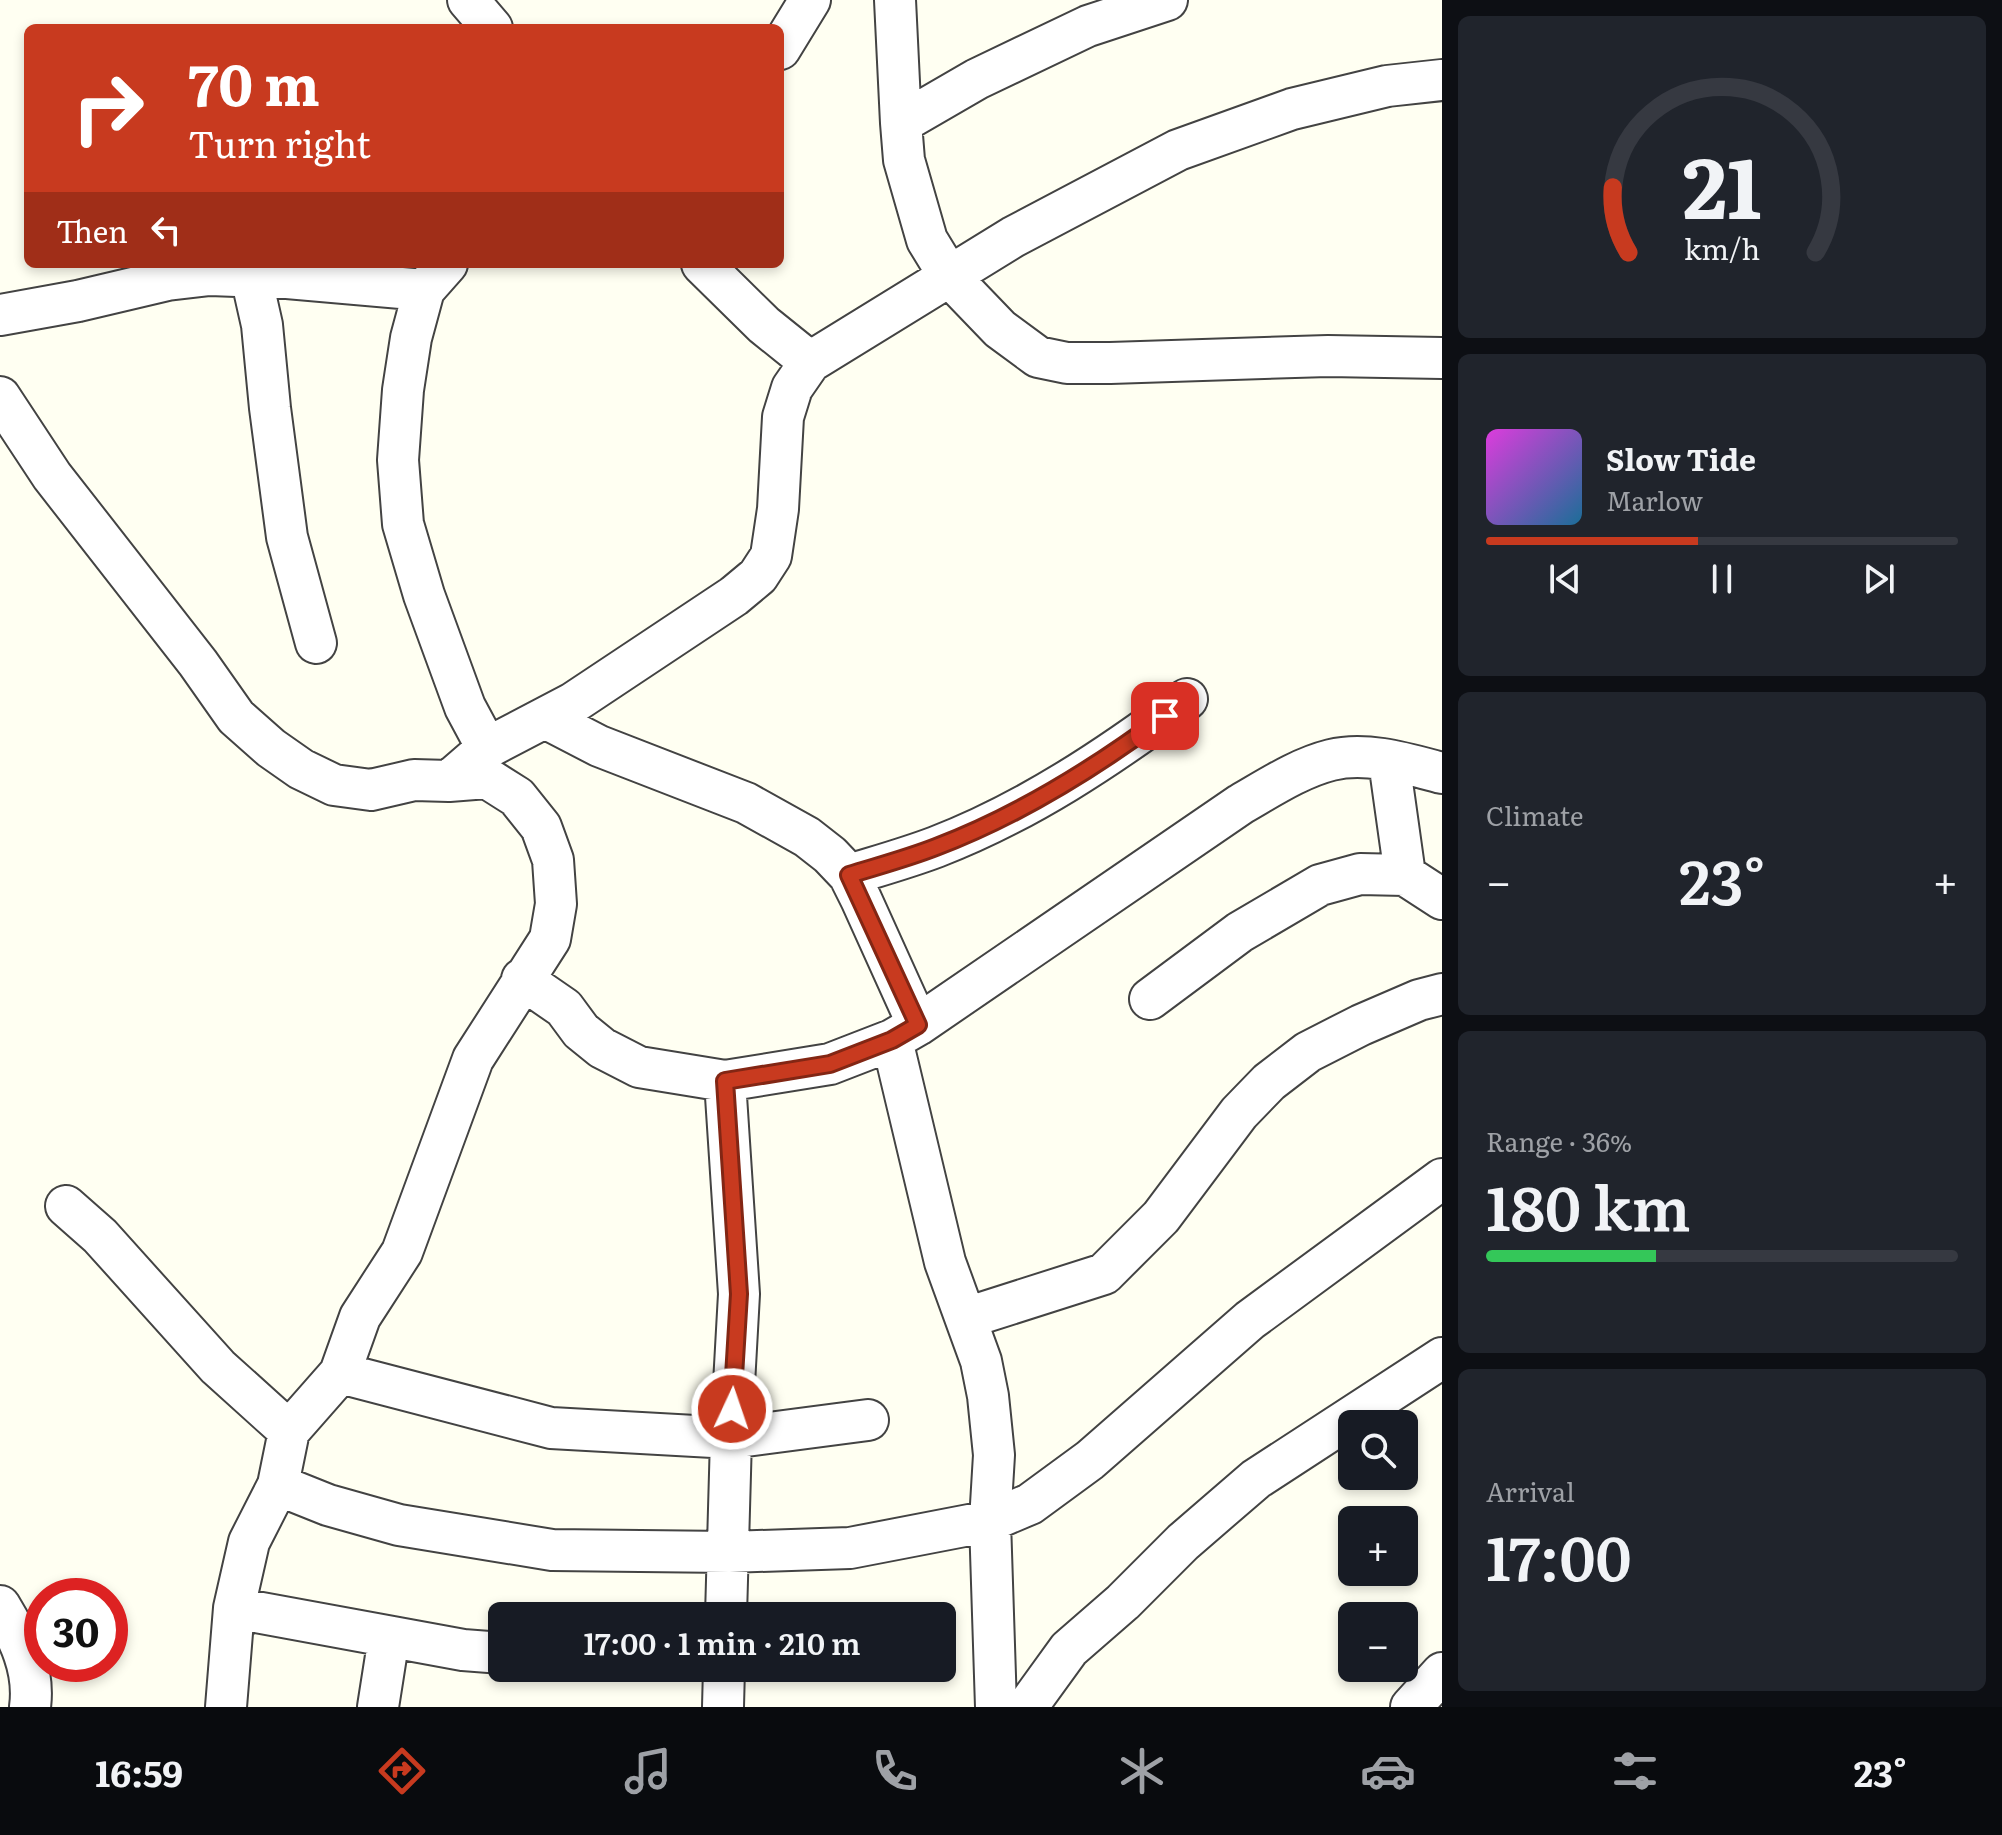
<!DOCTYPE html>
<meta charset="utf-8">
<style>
:root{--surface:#171b24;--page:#20242c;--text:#f1f3f6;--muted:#9ea1a6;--line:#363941;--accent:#c83a1f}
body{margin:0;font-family:Literata,serif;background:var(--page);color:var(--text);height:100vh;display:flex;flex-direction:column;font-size:30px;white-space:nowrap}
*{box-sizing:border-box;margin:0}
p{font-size:26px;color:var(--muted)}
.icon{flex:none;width:44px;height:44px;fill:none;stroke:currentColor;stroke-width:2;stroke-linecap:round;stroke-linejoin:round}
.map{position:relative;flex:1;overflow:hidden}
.drawer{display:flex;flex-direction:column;gap:16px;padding:16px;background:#0d0f14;width:560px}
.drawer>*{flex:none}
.top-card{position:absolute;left:24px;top:24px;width:760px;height:244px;border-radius:12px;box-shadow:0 4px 12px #0003;background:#c83a1f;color:#fff;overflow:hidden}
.fabs{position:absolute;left:1338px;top:1410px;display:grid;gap:16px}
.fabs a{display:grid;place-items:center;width:80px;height:80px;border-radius:12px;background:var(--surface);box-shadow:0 4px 12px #0003;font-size:40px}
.speed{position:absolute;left:24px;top:1578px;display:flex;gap:16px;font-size:40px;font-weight:700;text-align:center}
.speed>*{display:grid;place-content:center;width:104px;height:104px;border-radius:50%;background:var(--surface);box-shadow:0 4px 12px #0003;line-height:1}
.speed .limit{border:12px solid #d22;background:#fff;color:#111}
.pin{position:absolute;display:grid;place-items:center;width:68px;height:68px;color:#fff;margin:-34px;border-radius:16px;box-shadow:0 4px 12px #0006}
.me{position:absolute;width:88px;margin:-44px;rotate:3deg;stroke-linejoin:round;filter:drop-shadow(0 0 6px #0008)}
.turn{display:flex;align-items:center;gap:28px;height:168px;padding:0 32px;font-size:36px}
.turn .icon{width:104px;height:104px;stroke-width:2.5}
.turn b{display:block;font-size:56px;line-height:68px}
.then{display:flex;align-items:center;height:76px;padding:0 32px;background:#0003;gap:16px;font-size:30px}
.big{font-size:60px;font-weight:600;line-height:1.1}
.drawer .widget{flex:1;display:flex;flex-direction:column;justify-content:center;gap:12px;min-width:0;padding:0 28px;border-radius:12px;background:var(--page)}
.drawer .dial{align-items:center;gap:0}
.dial svg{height:208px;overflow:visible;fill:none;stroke:var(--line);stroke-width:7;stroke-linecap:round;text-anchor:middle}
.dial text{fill:var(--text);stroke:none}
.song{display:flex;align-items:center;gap:24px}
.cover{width:96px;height:96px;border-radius:12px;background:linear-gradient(135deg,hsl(300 70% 55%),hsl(200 70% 35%))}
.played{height:8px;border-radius:4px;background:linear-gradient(90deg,var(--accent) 45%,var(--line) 45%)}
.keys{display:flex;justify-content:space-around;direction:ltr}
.heat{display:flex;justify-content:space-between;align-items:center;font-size:44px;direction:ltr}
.charge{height:12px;border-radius:6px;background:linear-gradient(90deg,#34c759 36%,var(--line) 0)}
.trip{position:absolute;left:488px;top:1602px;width:468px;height:80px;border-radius:12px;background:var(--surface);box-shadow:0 4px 12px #0003;font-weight:600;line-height:80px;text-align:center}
.tabs{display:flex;height:128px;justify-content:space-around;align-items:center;background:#090b0e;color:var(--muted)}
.tabs .icon{width:56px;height:56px}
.tabs .active{color:var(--accent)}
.tabs b{font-size:36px;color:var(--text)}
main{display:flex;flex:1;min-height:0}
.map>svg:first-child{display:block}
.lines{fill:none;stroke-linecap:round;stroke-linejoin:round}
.street-casing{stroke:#434343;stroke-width:44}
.street{stroke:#fff;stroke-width:40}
.route-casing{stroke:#822614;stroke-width:20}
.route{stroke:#c83a1f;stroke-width:14}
</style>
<main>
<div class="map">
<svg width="1442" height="1707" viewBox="0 0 1442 1707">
<rect width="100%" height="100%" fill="#fffff2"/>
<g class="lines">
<g class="street-casing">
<path id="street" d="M 468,0 L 492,28
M 895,0 L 901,123 L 977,79 L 1088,26 L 1167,0
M 780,49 L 810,0
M 901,123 L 904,160 L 927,240 L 949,276 L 1000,329 L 1038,357 L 1067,363 L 1110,363 L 1328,356 L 1442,358
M 447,264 L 424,290 L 411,338 L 403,390 L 398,460 L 403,524 L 424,595 L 465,707 L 487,748
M 702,264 L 764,325 L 810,362
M 251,276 L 262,325 L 270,408 L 287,537 L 316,643
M 0,315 L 78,301 L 167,280 L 210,275 L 287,278 L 424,290
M 0,397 L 52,476 L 198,663 L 236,717 L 271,748 L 301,769 L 334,785 L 371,790 L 414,780 L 449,781 L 487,778 L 517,797 L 541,827 L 553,860 L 556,904 L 550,939 L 473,1059 L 402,1252 L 360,1317 L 340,1373 L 289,1431 L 278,1485 L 249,1542 L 234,1608 L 226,1707
M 545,718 L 599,746 L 746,803 L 807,837 L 830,855 L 849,875 L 861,899 L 918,1025
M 449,781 L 487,748 L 573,703 L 734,596 L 758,576 L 771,556 L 778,509 L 783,417 L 792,388 L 810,362 L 1013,237 L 1178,150 L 1292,109 L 1387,86 L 1442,80
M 849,875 C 878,866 907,858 936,847 C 1027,812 1109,757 1187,699
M 1405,875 L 1442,899
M 522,979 L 564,1008 L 581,1031 L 602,1048 L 639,1067 L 725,1081 L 830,1064 L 892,1040 L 918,1025 L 1241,804 C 1269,788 1299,768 1331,760 C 1367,751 1408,764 1442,773
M 1150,999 L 1240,932 L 1320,885 L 1360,874 L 1405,875 L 1389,761
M 892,1040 L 945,1262 L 981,1361 L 988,1396 L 994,1455 L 990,1521 L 996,1707
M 725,1081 L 739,1294 L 731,1438 L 726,1616
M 66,1206 L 100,1236 L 218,1367 L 289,1431
M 966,1318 L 1104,1274 L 1161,1217 L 1239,1113 L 1269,1082 L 1308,1052 L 1361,1025 L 1419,1000 L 1442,994
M 340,1373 L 551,1428 L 731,1438 L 868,1420
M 278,1485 L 328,1505 L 399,1525 L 552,1550 L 729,1552 L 850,1548 L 990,1521 L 1030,1504 L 1090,1460 L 1250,1320 L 1442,1179
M 0,1606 C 19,1637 35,1670 30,1707
M 234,1608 L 463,1650 L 502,1653
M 378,1707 L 389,1637
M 723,1707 L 724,1668
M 1027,1707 L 1069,1649 L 1123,1602 L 1183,1542 L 1256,1479 L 1442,1358
M 1411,1707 L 1442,1673"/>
</g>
<use href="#street" class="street"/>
</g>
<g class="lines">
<g class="route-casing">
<path id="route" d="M 732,1409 L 739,1294 L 725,1081 L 830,1064 L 892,1040 L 918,1025 L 849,875 C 878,866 908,858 936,847 C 1018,816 1095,768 1165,716"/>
</g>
<use href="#route" class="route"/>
</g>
</svg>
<div class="fabs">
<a><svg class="icon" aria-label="search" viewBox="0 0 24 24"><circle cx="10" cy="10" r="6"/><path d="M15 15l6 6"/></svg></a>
<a>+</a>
<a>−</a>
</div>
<div class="speed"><div class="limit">30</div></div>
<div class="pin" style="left:1165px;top:716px;background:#d93025"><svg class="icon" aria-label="arrive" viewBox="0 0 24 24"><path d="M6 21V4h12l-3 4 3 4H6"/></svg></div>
<svg class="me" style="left:732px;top:1409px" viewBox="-20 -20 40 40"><circle r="17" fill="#c83a1f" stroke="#fff" stroke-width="3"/><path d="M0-11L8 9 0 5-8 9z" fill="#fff"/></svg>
<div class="trip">17:00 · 1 min · 210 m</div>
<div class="top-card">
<div class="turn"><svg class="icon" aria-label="right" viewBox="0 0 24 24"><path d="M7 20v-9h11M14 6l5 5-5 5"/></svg><div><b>70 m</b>Turn right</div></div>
<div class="then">Then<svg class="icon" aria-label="left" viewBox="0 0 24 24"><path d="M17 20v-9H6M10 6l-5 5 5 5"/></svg></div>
</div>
</div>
<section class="drawer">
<div class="widget dial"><svg viewBox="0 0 100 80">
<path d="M14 69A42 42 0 1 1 86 69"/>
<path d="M14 69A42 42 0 0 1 8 44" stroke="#c83a1f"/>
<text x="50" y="56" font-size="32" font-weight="700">21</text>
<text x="50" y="72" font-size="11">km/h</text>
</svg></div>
<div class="widget">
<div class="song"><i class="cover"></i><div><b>Slow Tide</b><p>Marlow</p></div></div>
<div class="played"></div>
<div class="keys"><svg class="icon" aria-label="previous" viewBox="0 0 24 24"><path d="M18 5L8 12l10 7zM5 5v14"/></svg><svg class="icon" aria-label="pause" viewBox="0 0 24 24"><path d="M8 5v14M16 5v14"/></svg><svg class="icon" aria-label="next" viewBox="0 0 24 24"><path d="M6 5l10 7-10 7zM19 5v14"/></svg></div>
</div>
<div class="widget"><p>Climate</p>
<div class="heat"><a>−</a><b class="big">23°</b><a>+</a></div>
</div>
<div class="widget"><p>Range · 36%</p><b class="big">180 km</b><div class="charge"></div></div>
<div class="widget"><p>Arrival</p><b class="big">17:00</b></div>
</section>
</main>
<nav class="tabs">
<b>16:59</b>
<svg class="icon active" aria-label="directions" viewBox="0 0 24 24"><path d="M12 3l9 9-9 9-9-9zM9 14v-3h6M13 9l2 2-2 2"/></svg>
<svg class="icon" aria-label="music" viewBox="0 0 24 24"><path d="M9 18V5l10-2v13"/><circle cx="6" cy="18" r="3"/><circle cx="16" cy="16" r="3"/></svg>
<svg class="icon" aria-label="phone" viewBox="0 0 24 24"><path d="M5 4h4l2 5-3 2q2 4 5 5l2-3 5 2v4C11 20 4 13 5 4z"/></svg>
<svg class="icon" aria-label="climate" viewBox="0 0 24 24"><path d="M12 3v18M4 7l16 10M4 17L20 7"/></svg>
<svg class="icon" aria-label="car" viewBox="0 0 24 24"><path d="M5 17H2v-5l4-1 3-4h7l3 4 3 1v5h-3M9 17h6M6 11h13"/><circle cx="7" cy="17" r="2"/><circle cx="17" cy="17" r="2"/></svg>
<svg class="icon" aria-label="filters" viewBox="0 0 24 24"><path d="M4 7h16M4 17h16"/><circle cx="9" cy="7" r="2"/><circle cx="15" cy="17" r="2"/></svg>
<b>23°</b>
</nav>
